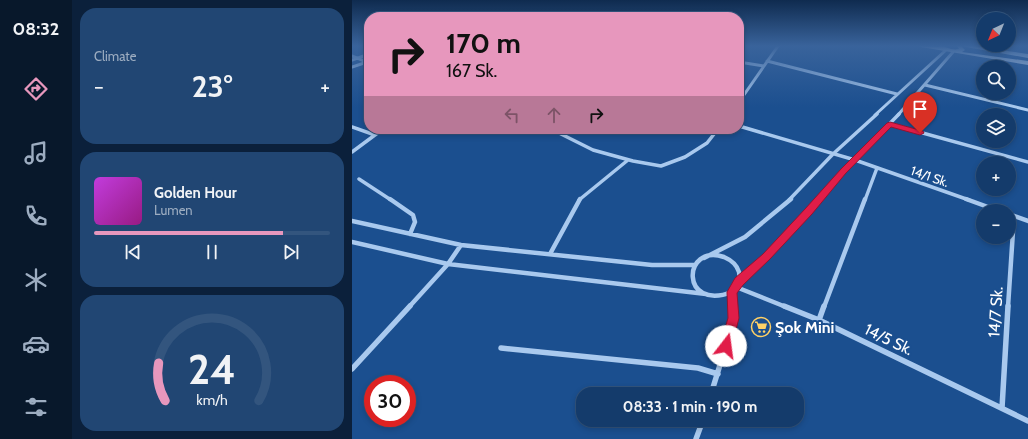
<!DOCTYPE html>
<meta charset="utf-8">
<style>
:root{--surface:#143b6b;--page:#214673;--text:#f1f3f6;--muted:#9dadc1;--line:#33557e;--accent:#e797bd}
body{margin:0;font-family:Cabin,sans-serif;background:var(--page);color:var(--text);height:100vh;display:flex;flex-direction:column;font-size:15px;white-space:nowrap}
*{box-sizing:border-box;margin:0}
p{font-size:13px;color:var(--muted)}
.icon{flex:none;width:22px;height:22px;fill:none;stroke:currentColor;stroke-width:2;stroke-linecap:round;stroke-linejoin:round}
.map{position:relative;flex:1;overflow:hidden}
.panel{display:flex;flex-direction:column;gap:8px;padding:8px;background:#0b203b;width:280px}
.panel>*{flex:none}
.guide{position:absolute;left:12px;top:12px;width:380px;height:122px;border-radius:16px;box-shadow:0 2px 6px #0003,0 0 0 1px var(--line);background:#e797bd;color:#111;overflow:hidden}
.needle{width:26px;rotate:223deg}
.controls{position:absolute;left:624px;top:12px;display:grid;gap:8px}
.controls a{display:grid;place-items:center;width:40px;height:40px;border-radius:50%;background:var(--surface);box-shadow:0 2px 6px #0003,0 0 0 1px var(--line);font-size:20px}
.speed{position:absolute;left:12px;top:375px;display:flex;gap:8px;font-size:20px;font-weight:700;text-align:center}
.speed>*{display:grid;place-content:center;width:52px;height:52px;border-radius:50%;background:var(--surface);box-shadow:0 2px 6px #0003,0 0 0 1px var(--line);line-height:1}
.speed .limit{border:6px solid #d22;background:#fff;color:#111}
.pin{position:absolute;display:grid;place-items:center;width:34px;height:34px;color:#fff;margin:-41px -17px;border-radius:50% 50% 50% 0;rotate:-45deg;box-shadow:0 0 4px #0007}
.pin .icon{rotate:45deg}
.me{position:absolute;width:44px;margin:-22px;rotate:15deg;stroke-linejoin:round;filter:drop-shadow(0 0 3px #0008)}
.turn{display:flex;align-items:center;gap:14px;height:84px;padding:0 16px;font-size:18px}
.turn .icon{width:52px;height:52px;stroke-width:2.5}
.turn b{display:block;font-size:28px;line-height:34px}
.lanes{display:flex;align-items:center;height:38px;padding:0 16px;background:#0003;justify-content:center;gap:20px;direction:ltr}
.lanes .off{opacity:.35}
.big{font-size:30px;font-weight:700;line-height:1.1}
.panel .tile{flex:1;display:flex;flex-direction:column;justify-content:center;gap:6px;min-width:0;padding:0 14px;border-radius:16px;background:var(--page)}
.panel .dial{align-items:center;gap:0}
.dial svg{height:104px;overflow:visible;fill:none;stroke:var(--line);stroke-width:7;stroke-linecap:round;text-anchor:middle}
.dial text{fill:var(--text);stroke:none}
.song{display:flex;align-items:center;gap:12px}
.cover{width:48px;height:48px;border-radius:6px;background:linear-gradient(135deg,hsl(290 70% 55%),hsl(310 70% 35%))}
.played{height:4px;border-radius:2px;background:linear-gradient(90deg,var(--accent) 80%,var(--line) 80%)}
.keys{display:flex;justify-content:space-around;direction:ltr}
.heat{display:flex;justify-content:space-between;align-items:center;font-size:22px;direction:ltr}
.trip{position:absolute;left:224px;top:387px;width:228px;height:40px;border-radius:16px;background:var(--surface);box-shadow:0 2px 6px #0003,0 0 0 1px var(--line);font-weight:700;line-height:40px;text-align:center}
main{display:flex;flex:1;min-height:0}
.dock{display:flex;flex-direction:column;width:72px;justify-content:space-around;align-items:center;background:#08182b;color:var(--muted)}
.dock .icon{width:28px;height:28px}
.dock .selected{color:var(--accent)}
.dock b{font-size:18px;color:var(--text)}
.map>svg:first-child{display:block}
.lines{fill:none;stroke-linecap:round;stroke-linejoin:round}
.street-far3{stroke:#a9c9ee;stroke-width:3}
.street-far2{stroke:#a9c9ee;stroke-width:3.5}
.street-far1{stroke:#a9c9ee;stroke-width:4.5}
.street{stroke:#a9c9ee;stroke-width:5.5}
.secondary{fill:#d6e6fa;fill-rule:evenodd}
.route{fill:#e11d48;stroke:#92132f}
.labels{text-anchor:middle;stroke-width:4;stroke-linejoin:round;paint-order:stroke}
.street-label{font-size:13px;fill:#fff;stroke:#1b4f8f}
.near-street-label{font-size:16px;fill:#fff;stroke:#1b4f8f}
.near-poi-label{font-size:16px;font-weight:bold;fill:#fff;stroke:#1b4f8f;text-anchor:start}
</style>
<main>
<nav class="dock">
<b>08:32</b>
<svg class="icon selected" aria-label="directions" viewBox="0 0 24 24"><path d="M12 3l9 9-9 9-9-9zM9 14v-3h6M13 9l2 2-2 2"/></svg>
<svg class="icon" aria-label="music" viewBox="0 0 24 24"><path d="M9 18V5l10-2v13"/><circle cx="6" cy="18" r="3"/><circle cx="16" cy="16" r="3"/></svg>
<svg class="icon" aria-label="phone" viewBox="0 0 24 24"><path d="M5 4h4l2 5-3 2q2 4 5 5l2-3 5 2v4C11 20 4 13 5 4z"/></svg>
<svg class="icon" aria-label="climate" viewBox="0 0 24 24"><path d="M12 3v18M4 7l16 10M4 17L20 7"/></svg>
<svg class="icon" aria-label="car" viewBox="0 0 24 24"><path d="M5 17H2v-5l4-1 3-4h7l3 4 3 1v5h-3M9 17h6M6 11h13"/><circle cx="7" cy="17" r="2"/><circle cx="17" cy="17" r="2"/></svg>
<svg class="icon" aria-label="filters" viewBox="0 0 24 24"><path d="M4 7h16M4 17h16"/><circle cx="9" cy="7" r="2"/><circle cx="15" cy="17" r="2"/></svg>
</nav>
<section class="panel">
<div class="tile"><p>Climate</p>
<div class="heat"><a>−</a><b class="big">23°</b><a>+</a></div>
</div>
<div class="tile">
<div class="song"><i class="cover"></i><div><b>Golden Hour</b><p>Lumen</p></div></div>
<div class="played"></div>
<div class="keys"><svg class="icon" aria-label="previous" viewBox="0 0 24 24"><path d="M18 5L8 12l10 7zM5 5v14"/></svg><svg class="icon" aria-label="pause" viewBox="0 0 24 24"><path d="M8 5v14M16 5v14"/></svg><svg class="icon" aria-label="next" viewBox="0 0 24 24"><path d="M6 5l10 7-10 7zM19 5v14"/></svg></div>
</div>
<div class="tile dial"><svg viewBox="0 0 100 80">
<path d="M14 69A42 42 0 1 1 86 69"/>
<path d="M14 69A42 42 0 0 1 9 40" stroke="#e797bd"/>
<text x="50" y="56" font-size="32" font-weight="700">24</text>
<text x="50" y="72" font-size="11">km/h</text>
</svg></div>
</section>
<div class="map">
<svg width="676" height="439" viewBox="0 0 676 439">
<rect width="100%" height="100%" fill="#1b4f8f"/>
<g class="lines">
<path class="street-far3" d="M 0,56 L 17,63
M 0,60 L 17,54
M 415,61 L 545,94
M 387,62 L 412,66
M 0,67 L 15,62
M 573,85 L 676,110
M 387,102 L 426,46
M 523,115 L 594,50
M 546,115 L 601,52"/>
<path class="street-far2" d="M 538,124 L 676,162
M 387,126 L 503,160 L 617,200
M 0,127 L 23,135
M 199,129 L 241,150 L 281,161 L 309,166 L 333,157 L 355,143 L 366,129
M 0,152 L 31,129
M 7,179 L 39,200
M 227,200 L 276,160
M 437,200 L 481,154 L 525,114
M 467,200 L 492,171 L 547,114
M 513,200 L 525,168"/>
<path class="street-far1" d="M 38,199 L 61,215 L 63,222 L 58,234
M 614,199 L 647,211
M 657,214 L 676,221
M 0,221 L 109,245 L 300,265 L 343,265
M 0,242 L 96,264 L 354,294
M 198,254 L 228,199
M 352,258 L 393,237 L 439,199
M 387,281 L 414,257 L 468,199
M 384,287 L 434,307
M 380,292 C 328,312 330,243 372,257 C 379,260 385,265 387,272 C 389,281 383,284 380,292 C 379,296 380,302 381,307
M 57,307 L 96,264 L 109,245
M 472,307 L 513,199
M 656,307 L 662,216"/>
<path class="street" d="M 432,306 L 467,320 L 676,421
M 467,320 L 472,306
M 149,348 L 346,368 L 366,374
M 0,369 L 58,306
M 359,394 L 380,326 L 381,306
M 650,408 L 656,306
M 344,439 L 351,420"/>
<path class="secondary" d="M 567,46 L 588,47 L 587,46 C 594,46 599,51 607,49 L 605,46 L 609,46 L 613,50 L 610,52 L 676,61 L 676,65 L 569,47 Z
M 612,46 L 621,46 L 676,54 L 676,58 L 614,47 Z"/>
</g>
<linearGradient id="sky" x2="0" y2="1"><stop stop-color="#0f2b4f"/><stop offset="0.43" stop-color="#39639b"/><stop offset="1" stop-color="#39639b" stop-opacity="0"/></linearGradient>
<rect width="676" height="107" fill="url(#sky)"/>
<path class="route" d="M 538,122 L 571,131 L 572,133 L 568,135 L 539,127 L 494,173 L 460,214 L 418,259 L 391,285 L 385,293 L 387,318 L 380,346 L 378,350 L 374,352 L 370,350 L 368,346 L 376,318 L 375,292 L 383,278 L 411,254 L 453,209 L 489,169 L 535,123 Z"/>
<defs>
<g id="supermarket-ring" transform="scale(1)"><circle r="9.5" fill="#1b4f8f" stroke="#ffd166" stroke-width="1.5"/><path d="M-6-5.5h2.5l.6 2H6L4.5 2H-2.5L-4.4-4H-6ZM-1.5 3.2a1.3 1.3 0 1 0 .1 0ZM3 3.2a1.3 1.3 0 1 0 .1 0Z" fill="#ffd166"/></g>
</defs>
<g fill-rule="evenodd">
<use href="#supermarket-ring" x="409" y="327"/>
</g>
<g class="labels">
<g class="street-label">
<text transform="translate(578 176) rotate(19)" y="5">14/1 Sk.</text>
</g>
<g class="near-street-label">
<text transform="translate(643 312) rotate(-86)" y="6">14/7 Sk.</text>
<text transform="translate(537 339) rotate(26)" y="6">14/5 Sk.</text>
</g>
<g class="near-poi-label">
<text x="423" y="333">Şok Mini</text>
</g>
</g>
</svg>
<div class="controls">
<a><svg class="needle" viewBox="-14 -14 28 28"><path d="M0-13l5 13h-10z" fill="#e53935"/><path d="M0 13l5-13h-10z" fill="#9dadc1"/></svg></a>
<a><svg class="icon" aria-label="search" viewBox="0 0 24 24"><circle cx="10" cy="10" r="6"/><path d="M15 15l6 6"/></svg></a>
<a><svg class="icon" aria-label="layers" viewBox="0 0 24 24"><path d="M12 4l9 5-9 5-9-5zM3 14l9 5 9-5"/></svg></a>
<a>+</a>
<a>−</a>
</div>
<div class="speed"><div class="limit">30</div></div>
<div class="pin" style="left:568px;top:133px;background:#d93025"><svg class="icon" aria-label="arrive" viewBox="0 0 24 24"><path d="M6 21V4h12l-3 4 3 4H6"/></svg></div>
<svg class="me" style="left:374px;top:346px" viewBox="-20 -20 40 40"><circle r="19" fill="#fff"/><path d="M0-13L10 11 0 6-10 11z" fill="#e11d48"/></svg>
<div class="trip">08:33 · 1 min · 190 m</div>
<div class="guide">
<div class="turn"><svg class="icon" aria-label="right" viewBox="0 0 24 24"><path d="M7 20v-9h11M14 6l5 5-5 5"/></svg><div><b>170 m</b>167 Sk.</div></div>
<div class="lanes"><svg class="icon off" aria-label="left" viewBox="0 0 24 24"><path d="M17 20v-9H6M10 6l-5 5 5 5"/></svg><svg class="icon off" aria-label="ahead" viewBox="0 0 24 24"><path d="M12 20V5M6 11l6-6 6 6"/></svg><svg class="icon" aria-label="right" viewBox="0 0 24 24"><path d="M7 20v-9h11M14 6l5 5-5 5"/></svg></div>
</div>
</div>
</main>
